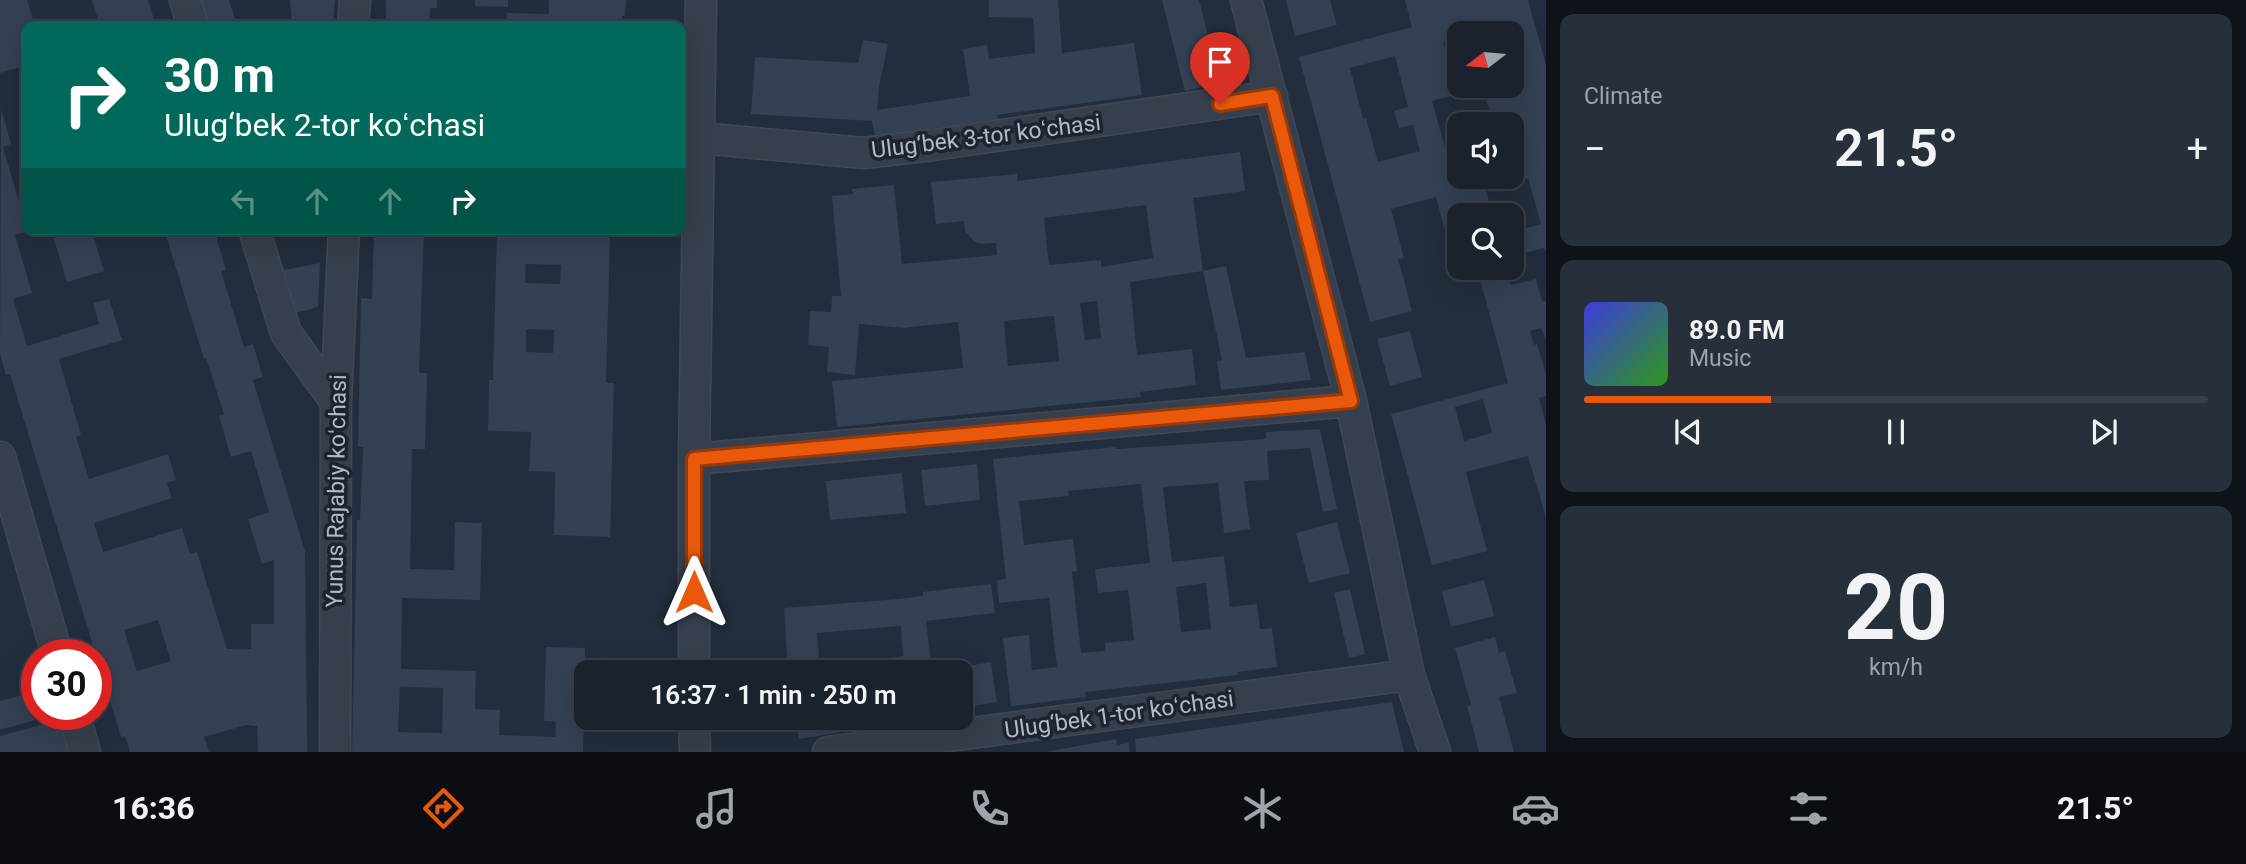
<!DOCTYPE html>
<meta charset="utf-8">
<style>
:root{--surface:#1a222e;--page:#272f3a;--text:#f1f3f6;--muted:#9fa4aa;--line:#383f4a;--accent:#ea580c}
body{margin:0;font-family:Roboto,sans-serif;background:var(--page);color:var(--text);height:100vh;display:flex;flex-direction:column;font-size:26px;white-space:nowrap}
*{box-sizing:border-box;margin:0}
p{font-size:23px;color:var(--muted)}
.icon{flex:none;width:38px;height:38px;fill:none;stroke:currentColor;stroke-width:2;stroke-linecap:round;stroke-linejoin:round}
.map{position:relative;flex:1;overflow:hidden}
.sheet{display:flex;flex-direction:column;gap:14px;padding:14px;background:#0e1319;width:700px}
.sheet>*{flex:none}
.guide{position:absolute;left:21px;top:21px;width:665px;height:214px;border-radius:14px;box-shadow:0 7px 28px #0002,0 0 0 2px var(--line);background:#00695c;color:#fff;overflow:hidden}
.needle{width:46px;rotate:254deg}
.tools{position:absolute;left:1447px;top:21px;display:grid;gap:14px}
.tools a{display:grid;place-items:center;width:77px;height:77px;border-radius:14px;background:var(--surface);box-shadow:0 7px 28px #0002,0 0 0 2px var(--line);font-size:35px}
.speed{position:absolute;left:21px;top:639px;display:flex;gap:14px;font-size:35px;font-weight:700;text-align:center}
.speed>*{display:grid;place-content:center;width:91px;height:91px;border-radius:50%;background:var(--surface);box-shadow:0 7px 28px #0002,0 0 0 2px var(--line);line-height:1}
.speed .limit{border:10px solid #d22;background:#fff;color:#111}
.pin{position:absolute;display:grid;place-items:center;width:60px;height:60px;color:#fff;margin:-72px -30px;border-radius:50% 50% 50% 0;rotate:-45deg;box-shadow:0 0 7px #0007}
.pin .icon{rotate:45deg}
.me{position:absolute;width:77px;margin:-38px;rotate:0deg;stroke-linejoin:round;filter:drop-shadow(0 0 5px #0008)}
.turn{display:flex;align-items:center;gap:24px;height:147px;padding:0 28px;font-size:32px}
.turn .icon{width:91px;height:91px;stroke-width:2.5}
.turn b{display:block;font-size:49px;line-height:60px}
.lanes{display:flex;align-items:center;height:66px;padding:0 28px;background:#0003;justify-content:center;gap:35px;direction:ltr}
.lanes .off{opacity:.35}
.big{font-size:52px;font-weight:600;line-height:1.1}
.sheet .card{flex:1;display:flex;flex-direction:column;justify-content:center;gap:10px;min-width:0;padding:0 24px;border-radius:14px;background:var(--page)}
.sheet .dial{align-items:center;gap:0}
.dial b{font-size:91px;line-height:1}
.song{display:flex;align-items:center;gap:21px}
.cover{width:84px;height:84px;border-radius:10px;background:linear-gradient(135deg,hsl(240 70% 55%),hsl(110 70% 35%))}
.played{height:7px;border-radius:4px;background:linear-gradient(90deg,var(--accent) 30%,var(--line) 30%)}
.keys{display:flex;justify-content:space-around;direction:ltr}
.heat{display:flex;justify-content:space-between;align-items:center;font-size:38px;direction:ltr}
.trip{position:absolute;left:574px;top:660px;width:399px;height:70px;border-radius:14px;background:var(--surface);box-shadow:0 7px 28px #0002,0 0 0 2px var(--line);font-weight:600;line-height:70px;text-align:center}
.dock{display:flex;height:112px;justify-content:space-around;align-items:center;background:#0a0e12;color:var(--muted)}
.dock .icon{width:49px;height:49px}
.dock .selected{color:var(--accent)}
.dock b{font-size:32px;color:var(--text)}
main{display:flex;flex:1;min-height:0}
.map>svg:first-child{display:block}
.building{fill:#344153;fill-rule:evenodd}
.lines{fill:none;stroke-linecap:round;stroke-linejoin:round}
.minor-casing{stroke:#404856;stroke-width:33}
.minor{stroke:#363f4d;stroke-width:30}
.route-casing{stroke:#983908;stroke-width:18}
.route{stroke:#ea580c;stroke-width:12}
.labels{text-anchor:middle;stroke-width:7;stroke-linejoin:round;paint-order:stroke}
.street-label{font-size:23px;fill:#b2bac8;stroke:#1c2432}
</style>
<main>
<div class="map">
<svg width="1546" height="752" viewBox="0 0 1546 752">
<rect width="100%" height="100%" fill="#222d3d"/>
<path class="building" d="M 0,0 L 27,0 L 35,26 L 26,26 L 26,65 L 0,73 Z
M 92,0 L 148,0 L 156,26 L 100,26 Z
M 202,0 L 229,0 L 237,26 L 210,26 Z
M 290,0 L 335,0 L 333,26 L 292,26 Z
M 386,0 L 437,0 L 437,8 L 430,8 L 429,26 L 386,26 Z
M 475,0 L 508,0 L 508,7 L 475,6 Z
M 549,0 L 626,0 L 625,16 L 622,16 L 622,26 L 507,26 L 507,13 L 549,14 Z
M 989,0 L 1058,0 L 1062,53 L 1134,43 L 1142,95 L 997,115 L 998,119 L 875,137 L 872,121 L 751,114 L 755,57 L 858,63 L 863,40 L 888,44 L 879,87 L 877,110 L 970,96 L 963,49 L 987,45 L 989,59 L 1035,53 L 1033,18 L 989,17 Z
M 1162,0 L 1199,0 L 1220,82 L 1185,91 Z
M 1286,0 L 1330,0 L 1337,25 L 1295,36 Z
M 1405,0 L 1528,0 L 1546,65 L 1546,252 L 1544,248 L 1512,256 L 1512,232 L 1541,224 L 1528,178 L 1486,190 L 1493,215 L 1460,215 L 1460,242 L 1449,245 L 1436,197 L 1391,209 L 1404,258 L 1398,259 L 1412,311 L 1370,322 L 1299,57 L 1412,27 ZM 1460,33 L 1512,33 L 1512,86 L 1460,86 L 1460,65 L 1450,68 L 1443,42 L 1460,38 ZM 1395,56 L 1408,107 L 1394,111 L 1399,128 L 1413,125 L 1420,151 L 1378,162 L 1366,118 L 1363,119 L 1350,68 ZM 1483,87 L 1493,124 L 1512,124 L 1512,177 L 1460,177 L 1460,169 L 1452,172 L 1432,101 Z
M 1,109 L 11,144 L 3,147 L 23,216 L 26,215 L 26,229 L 32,230 L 15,235 L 32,293 L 13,299 L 27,346 L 99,324 L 93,303 L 109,299 L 122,340 L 59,359 L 81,435 L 76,437 L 89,479 L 168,454 L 176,480 L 167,483 L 172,498 L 94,523 L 103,552 L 182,528 L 190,554 L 197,552 L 227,649 L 251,649 L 251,624 L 274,624 L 274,560 L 262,564 L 248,519 L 269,512 L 251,451 L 231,457 L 219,416 L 224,414 L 206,358 L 204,359 L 164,229 L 214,229 L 226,270 L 221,271 L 244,347 L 253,344 L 263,377 L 253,380 L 305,551 L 307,752 L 258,752 L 257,726 L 246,725 L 204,737 L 209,752 L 130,752 L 125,736 L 121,737 L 10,374 L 6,375 L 0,354 ZM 158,620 L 171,661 L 137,671 L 124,630 Z
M 1240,152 L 1245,191 L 1193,198 L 1203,271 L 1226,266 L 1246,358 L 1305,352 L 1311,380 L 1221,390 L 1217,361 L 1222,360 L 1203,271 L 1130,282 L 1137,355 L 1192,349 L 1196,385 L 1140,392 L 1141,397 L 837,427 L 832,381 L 963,368 L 958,322 L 903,328 L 859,324 L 855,375 L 827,372 L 829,347 L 808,345 L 810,311 L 831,312 L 832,296 L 841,296 L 832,196 L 853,194 L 852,189 L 894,185 L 902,264 L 997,255 L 996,243 L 981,244 L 975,242 L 965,231 L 964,221 L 936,224 L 931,182 L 1017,174 L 1017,181 ZM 1146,205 L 1153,258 L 1101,267 L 1101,260 L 1049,265 L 1044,218 ZM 1097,301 L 1101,338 L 1085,340 L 1080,303 ZM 1054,316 L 1059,361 L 1008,366 L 1004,321 Z
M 51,229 L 91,229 L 104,271 L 67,282 Z
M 265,229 L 292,229 L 292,231 L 266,234 Z
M 374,229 L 424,229 L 419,373 L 427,373 L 425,449 L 412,449 L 410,569 L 454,570 L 455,522 L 482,523 L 480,600 L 402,598 L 401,669 L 476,671 L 475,709 L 500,710 L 499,735 L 555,737 L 556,722 L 544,721 L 546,647 L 585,648 L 583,752 L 352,752 L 357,520 L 360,520 L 363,447 L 358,447 L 361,298 L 372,299 ZM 400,687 L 443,688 L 442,733 L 398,732 Z
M 497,229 L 616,229 L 616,237 L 610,237 L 606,383 L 614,383 L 610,537 L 554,535 L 555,472 L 529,471 L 531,432 L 488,431 L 489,380 L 493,380 ZM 526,264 L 561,265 L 560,284 L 525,283 ZM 526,329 L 554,330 L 553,353 L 526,352 Z
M 320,263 L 318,307 L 296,313 L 284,270 Z
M 1477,268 L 1506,268 L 1511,285 L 1536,279 L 1542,301 L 1546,301 L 1546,341 L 1541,328 L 1530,331 L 1534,345 L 1537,344 L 1546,374 L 1546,396 L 1539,398 L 1546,425 L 1546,518 L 1528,456 L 1466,472 L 1487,551 L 1432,565 L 1391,414 L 1508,383 ZM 1483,399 L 1492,433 L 1464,441 L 1455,407 Z
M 1410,331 L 1422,377 L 1390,386 L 1377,339 Z
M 1320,429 L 1337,509 L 1323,512 L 1310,448 L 1267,451 L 1269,480 L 1244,481 L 1250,529 L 1224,533 L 1218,483 L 1163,487 L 1172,562 L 1224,556 L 1230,607 L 1257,604 L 1260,629 L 1272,628 L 1277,667 L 1237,672 L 1238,675 L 1085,692 L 1086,697 L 1011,706 L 1003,638 L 1029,635 L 1032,670 L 1057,667 L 1049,598 L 999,603 L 997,580 L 1006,579 L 993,459 L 1115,447 L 1116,449 L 1266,439 L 1266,432 ZM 1141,484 L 1150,563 L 1095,569 L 1098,593 L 1128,590 L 1134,640 L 1105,643 L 1105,651 L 1081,653 L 1072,572 L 1077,571 L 1073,539 L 1024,545 L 1019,501 L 1069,496 L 1068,491 ZM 1206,583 L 1211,629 L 1181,632 L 1176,587 Z
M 977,464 L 980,500 L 925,506 L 921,470 Z
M 902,473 L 906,513 L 830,520 L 826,481 Z
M 1337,522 L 1350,573 L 1309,583 L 1296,533 Z
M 1484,580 L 1494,616 L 1451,627 L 1442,591 Z
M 991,584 L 995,613 L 926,621 L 932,672 L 830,672 L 830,667 L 903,656 L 901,626 L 817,633 L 820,669 L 788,671 L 784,608 L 899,599 L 923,596 L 923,592 Z
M 1350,589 L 1365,654 L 1349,658 L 1334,593 Z
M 1495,637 L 1499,653 L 1505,651 L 1517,693 L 1499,697 L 1514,752 L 1479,752 L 1467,706 L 1471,705 L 1455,648 Z
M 991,662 L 997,702 L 961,708 L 961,672 L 937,671 Z
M 37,691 L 37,714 L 45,714 L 46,717 L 0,730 L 0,701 Z
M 1392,702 L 1404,752 L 1136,752 L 1135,739 Z
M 795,718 L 923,718 L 924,719 L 799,739 Z
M 59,720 L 68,752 L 0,752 L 0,736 Z
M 1116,739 L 1117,745 L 1129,743 L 1130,752 L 1045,752 Z"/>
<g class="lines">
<g class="minor-casing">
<path id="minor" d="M 185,0 L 193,26
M 1246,0 L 1351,401 L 1409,675 L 1435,752
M 353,26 L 355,0
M 699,138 L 864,153 L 933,145 L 1272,96
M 254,229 L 286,333 L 336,402
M 0,457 L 57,654
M 694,459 L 1351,401
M 694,672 L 694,459 L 701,0
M 74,714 L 85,752
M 694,718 L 695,752
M 335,752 L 336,402 L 344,229
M 828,752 L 1409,675"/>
</g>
<use href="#minor" class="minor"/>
</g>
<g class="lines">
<g class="route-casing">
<path id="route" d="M 694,592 L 694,459 L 1351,401 L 1272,96 L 1220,104"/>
</g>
<use href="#route" class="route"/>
</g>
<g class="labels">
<g class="street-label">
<text transform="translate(986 136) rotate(-7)" y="8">Ulug‘bek 3-tor koʻchasi</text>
<text transform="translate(336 491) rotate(-89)" y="8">Yunus Rajabiy koʻchasi</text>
<text transform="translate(1119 714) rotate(-8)" y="8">Ulug‘bek 1-tor koʻchasi</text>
</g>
</g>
</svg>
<div class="tools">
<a><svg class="needle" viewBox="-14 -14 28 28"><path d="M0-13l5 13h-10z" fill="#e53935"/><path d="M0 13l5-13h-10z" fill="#9fa4aa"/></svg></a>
<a><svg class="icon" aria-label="sound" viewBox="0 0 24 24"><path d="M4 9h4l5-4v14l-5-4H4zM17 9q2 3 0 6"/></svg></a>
<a><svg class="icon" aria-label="search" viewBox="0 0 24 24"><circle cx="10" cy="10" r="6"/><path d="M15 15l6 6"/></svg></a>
</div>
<div class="speed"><div class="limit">30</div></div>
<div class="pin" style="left:1220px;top:104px;background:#d93025"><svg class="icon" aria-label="arrive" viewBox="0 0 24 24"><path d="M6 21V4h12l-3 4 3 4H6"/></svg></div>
<svg class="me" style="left:694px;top:592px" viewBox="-20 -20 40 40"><path d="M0-17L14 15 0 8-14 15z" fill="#ea580c" stroke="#fff" stroke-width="4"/></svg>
<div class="trip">16:37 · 1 min · 250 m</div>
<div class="guide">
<div class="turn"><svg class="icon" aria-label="right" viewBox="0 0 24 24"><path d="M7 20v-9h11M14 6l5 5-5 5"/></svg><div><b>30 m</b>Ulug‘bek 2-tor koʻchasi</div></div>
<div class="lanes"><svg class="icon off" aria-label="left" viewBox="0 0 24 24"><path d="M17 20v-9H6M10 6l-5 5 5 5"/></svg><svg class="icon off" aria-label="ahead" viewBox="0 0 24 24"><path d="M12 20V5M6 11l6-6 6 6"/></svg><svg class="icon off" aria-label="ahead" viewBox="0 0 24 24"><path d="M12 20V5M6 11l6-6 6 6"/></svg><svg class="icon" aria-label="right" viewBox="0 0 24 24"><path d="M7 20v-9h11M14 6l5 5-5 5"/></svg></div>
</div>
</div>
<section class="sheet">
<div class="card"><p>Climate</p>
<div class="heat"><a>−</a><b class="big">21.5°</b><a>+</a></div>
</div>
<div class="card">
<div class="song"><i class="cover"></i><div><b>89.0 FM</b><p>Music</p></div></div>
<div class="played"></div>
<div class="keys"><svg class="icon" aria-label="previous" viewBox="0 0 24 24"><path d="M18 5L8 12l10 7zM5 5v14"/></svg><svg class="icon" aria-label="pause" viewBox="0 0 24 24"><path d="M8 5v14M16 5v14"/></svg><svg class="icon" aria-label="next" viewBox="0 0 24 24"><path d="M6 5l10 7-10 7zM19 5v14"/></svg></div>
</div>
<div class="card dial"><b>20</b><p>km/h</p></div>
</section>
</main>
<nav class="dock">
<b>16:36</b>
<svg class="icon selected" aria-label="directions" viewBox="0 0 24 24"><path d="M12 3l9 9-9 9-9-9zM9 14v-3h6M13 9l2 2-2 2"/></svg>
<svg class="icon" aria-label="music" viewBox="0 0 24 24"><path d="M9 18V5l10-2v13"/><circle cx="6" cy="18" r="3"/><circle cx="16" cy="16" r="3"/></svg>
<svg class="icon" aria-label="phone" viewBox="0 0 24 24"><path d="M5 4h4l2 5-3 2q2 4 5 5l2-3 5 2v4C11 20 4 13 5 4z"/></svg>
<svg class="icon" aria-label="climate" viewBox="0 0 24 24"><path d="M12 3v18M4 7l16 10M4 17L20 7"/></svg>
<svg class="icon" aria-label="car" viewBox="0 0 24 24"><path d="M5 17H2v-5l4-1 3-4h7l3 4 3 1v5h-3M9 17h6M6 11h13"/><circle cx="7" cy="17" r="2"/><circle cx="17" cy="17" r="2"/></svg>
<svg class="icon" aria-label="filters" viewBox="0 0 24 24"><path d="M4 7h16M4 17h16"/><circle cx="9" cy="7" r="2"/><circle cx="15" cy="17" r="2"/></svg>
<b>21.5°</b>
</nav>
